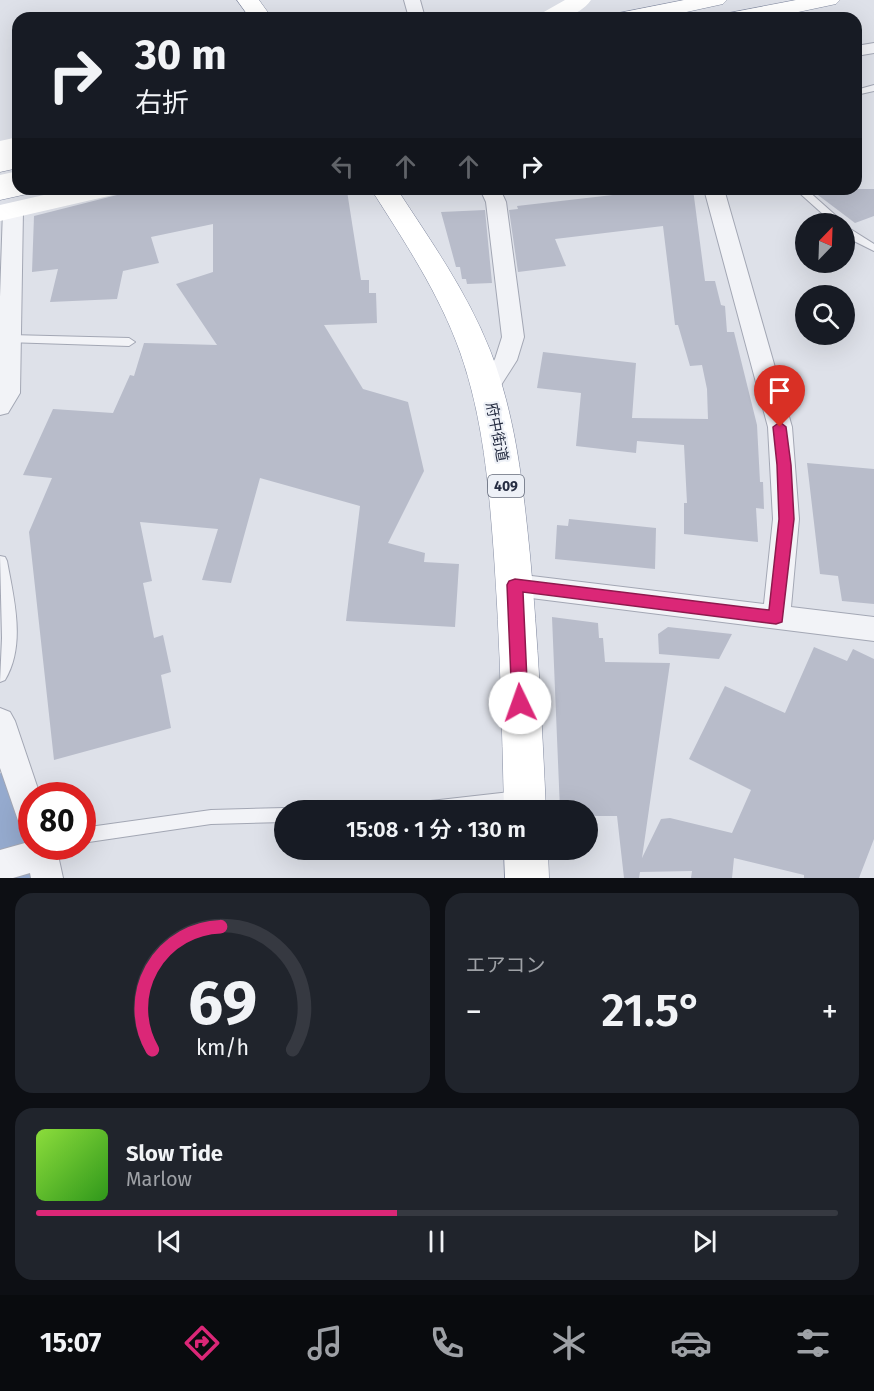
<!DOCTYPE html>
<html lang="ja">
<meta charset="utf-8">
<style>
:root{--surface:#171b24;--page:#20242c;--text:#f1f3f6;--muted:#9ea1a6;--line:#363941;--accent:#db2777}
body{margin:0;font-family:"Fira Sans","Noto Sans JP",sans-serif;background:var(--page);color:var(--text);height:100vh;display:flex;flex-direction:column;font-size:22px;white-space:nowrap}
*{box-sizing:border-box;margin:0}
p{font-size:20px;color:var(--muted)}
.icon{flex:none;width:33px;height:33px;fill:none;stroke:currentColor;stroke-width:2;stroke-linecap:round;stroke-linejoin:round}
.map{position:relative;height:878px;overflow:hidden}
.drawer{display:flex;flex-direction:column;gap:15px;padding:15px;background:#0d0f14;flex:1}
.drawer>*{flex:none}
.hud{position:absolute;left:12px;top:12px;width:850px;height:183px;border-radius:18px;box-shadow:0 6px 24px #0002;background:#171b24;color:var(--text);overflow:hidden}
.needle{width:39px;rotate:23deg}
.tools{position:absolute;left:795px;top:213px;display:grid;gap:12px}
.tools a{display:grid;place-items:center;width:60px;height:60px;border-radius:50%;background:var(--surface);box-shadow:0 6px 24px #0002;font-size:30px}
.speed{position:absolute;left:18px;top:782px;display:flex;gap:12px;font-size:30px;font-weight:700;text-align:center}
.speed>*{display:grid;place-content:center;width:78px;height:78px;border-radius:50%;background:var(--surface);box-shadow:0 6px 24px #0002;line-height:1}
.speed .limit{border:9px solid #d22;background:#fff;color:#111}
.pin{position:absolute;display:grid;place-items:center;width:51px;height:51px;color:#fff;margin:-62px -26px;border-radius:50% 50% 50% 0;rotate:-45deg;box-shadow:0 0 6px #0007}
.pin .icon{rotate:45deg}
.me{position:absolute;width:66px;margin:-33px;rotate:357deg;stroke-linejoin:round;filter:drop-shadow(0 0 4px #0008)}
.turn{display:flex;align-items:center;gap:21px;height:126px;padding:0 24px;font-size:27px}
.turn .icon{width:78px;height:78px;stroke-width:2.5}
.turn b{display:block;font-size:42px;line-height:51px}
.lanes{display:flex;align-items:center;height:57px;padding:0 24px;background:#0003;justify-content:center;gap:30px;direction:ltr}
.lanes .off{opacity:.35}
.big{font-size:45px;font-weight:600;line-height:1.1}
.drawer .tile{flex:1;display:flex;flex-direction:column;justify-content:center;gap:9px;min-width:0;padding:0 21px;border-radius:18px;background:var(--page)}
.drawer .dial{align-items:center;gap:0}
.dial svg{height:156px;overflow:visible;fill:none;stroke:var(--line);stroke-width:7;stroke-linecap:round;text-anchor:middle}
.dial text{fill:var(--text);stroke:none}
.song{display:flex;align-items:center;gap:18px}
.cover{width:72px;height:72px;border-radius:9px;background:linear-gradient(135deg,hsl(90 70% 55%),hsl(110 70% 35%))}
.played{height:6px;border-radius:3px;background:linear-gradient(90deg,var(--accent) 45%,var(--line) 45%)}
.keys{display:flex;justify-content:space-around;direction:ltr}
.heat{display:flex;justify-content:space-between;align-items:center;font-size:33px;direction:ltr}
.drawer .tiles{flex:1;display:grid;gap:15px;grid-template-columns:1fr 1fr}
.tile:last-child{grid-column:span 2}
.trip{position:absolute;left:274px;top:800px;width:324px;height:60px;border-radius:30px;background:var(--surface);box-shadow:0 6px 24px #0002;font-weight:600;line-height:60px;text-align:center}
.tab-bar{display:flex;height:96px;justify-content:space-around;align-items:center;background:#090b0e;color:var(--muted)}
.tab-bar .icon{width:42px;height:42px}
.tab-bar .current{color:var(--accent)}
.tab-bar b{font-size:27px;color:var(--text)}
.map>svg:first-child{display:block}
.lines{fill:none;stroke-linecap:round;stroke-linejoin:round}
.river{fill:#95aace;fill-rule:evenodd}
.building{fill:#b8bcca}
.lane-casing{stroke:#a3a7b4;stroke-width:2}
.street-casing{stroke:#a3a7b4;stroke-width:2}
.highway-casing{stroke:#848ca2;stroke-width:1}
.lane{fill:#f2f3f7;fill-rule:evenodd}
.street{fill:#f2f3f7;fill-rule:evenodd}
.secondary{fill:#fff;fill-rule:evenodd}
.highway{fill:#fff;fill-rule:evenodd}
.route{fill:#db2777;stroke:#8e194d;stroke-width:1.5}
.labels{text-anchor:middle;stroke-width:4.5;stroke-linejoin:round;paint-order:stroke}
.shield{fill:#eef1f7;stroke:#626878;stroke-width:1.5}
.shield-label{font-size:14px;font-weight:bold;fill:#262d42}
.street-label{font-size:15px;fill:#262d42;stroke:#eef1f7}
</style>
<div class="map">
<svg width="874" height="878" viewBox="0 0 874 878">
<rect width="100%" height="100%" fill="#dee1e9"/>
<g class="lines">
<path class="river" d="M 0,773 L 25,783 L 32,798 L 32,846 L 48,846 L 58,878 L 0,878 Z"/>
</g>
<path class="building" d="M 160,189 L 315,189 L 316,194 L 347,191 L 361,280 L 369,280 L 369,293 L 376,293 L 377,323 L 324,325 L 363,389 L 408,402 L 424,471 L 388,543 L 425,553 L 424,562 L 459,564 L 455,627 L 346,621 L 360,506 L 260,478 L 231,583 L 202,580 L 218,529 L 140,522 L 152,581 L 143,583 L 154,638 L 163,635 L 171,672 L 161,675 L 171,728 L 54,760 L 29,532 L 52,478 L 23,475 L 53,409 L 113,413 L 130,375 L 134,376 L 144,343 L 217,345 L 176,284 L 213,272 L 213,224 L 151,237 L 159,263 L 123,271 L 117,299 L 50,302 L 58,269 L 32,272 L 34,216 L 121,194 Z
M 665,189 L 693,189 L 705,281 L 715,281 L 721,305 L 725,306 L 727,332 L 734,332 L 757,425 L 760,482 L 763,482 L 764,509 L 756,508 L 758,542 L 684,534 L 684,503 L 687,503 L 684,445 L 637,441 L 636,453 L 576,446 L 581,393 L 537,388 L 543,352 L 636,363 L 632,418 L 708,419 L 707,389 L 702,365 L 690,366 L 678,325 L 675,325 L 663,226 L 555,239 L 566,266 L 518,272 L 509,210 L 518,209 L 517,206 Z
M 810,189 L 874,189 L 874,216 L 855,223 Z
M 485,210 L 492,283 L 467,284 L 466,279 L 462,279 L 460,267 L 456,267 L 441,212 Z
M 807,463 L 874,469 L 874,604 L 842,601 L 838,576 L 820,574 Z
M 569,519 L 656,528 L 655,569 L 555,559 L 557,525 L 568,526 Z
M 552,617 L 598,623 L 599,638 L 603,638 L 605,662 L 670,663 L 642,858 L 661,819 L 670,818 L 732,833 L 751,790 L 689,759 L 725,686 L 785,713 L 814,647 L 847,661 L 853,649 L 874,659 L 874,839 L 859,878 L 804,878 L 804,875 L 734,858 L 732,878 L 691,878 L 692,871 L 640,872 L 639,878 L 624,878 L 617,816 L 588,816 L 588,810 L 560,810 Z
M 668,627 L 732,634 L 719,659 L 659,654 L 658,634 Z"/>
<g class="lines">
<g class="lane-casing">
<path id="lane" d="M 874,85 L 874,91 L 856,95 L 856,90 Z
M 795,189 L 806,189 L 843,222 L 845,224 L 844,225 L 834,224 Z
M 844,225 L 874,244 L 874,251 L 854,241 L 844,233 Z
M 10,335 L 129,338 L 135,342 L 129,346 L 6,342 L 4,339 L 6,336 Z
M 0,556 L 5,557 L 7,561 C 14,599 26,645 5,680 L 0,682 L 2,638 Z
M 520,791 L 525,793 L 528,798 L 525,803 L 520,805 L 478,810 L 405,810 L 407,805 L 413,803 Z
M 285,808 L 291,810 L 285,810 L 285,822 L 211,824 L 82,843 L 82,828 L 211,810 Z"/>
</g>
<g class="street-casing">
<path id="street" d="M 404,0 L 420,0 L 425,18 L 409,18 Z
M 874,43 L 874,53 L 856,56 L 856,46 Z
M 480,189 L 500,189 L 506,202 L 524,337 L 517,360 L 496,393 L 488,395 L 480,393 L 477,387 L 495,359 L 502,337 L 486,202 Z
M 704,189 L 724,189 L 792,427 L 799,519 L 791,607 L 874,617 L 874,641 L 515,596 L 506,593 L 502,585 L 506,577 L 515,574 L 764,604 L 773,519 L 768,427 Z
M 13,204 L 20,206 L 23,210 L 20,393 L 8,413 L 0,415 L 0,297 L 3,210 L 6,206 Z
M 0,708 L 10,712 L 15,721 L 40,795 L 32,795 L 32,834 L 21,829 L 0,768 Z
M 32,834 L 32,846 L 56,846 L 63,878 L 31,878 L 30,873 L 13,878 L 0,878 L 0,850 L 25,843 Z"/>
</g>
<g class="highway-casing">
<path id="highway" d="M 237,0 L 259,0 L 272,18 L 250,18 Z
M 684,0 L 727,0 L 723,4 L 659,18 L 616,18 L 619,13 Z
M 796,0 L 840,0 L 836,4 L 770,18 L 726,18 L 729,13 Z
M 18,152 L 18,168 L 0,172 L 0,156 Z
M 18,180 L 18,189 L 30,189 L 27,194 L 0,200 L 0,184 Z
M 371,189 L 397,189 C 431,241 467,292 490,350 C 516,416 523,486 530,555 C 538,640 542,725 546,810 L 504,810 C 502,725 500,641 494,556 C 489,487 483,417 460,352 C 439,293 404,241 371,189 Z
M 504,849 L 548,849 L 549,878 L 505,878 Z"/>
</g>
<use href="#lane" class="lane"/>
<use href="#street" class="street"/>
<path class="secondary" d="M 565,0 L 591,0 C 578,18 558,18 539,18 L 542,13 Z
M 18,137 L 18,153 L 0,157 L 0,141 Z
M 18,171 L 18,187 L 0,191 L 0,175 Z
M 70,189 L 117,189 L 113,195 L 0,221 L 0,205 Z"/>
<use href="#highway" class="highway"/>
</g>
<path class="route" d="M 780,422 L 786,427 L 791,465 L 794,519 L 782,622 L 776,624 L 523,592 L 528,703 L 526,708 L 520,711 L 514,708 L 512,703 L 507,585 L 509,581 L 515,579 L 769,610 L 779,519 L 777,465 L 773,427 Z"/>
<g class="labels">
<rect class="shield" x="488" y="475" width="36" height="22" rx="4.5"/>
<g class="shield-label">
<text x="506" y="491">409</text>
</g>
<g class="street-label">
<text transform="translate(497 432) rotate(79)" y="5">府中街道</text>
</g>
</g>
</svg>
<div class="tools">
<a><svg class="needle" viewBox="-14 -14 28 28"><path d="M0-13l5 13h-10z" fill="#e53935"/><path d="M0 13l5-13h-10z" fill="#9ea1a6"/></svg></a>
<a><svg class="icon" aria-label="search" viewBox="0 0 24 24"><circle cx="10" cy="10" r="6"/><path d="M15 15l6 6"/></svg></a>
</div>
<div class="speed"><div class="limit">80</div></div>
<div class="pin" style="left:780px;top:427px;background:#d93025"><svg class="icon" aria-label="arrive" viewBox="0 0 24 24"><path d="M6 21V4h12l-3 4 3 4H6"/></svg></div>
<svg class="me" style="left:520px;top:703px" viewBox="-20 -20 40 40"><circle r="19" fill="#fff"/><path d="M0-13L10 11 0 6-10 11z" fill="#db2777"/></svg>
<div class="trip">15:08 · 1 分 · 130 m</div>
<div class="hud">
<div class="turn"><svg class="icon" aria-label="right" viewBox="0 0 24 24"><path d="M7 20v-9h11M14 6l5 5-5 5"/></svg><div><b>30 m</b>右折</div></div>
<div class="lanes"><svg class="icon off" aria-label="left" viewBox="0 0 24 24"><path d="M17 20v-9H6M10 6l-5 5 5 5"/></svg><svg class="icon off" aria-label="ahead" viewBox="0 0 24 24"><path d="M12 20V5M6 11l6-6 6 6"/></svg><svg class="icon off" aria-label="ahead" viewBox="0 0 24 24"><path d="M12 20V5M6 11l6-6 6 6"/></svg><svg class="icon" aria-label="right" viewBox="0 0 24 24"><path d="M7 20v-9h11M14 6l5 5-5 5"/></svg></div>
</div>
</div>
<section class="drawer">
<div class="tiles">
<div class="tile dial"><svg viewBox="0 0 100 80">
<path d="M14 69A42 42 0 1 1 86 69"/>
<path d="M14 69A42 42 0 0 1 49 6" stroke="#db2777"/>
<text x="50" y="56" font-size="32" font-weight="700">69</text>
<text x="50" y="72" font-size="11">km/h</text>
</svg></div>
<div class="tile"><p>エアコン</p>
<div class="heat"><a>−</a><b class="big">21.5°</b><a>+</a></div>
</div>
<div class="tile">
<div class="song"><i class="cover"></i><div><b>Slow Tide</b><p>Marlow</p></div></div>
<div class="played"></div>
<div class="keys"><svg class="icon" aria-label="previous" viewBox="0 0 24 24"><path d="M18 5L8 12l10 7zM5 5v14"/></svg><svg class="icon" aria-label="pause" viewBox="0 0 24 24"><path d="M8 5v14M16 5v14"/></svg><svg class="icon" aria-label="next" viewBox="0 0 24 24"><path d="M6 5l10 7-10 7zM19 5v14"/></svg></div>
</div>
</div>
</section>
<nav class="tab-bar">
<b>15:07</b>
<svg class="icon current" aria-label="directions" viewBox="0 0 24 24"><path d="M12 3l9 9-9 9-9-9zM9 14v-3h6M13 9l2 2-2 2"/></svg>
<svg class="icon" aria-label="music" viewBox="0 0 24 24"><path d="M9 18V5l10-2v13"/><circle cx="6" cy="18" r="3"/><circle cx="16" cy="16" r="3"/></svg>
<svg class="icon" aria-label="phone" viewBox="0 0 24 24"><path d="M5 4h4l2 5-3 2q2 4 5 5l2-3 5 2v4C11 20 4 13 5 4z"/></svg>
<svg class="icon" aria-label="climate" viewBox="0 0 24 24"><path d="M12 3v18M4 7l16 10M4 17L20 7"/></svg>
<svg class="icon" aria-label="car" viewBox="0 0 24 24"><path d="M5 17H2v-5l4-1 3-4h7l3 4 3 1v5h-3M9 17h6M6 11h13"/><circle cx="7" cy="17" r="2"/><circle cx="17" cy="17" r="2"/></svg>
<svg class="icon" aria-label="filters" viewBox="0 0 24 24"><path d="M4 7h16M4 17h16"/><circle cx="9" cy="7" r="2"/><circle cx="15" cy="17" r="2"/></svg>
</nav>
